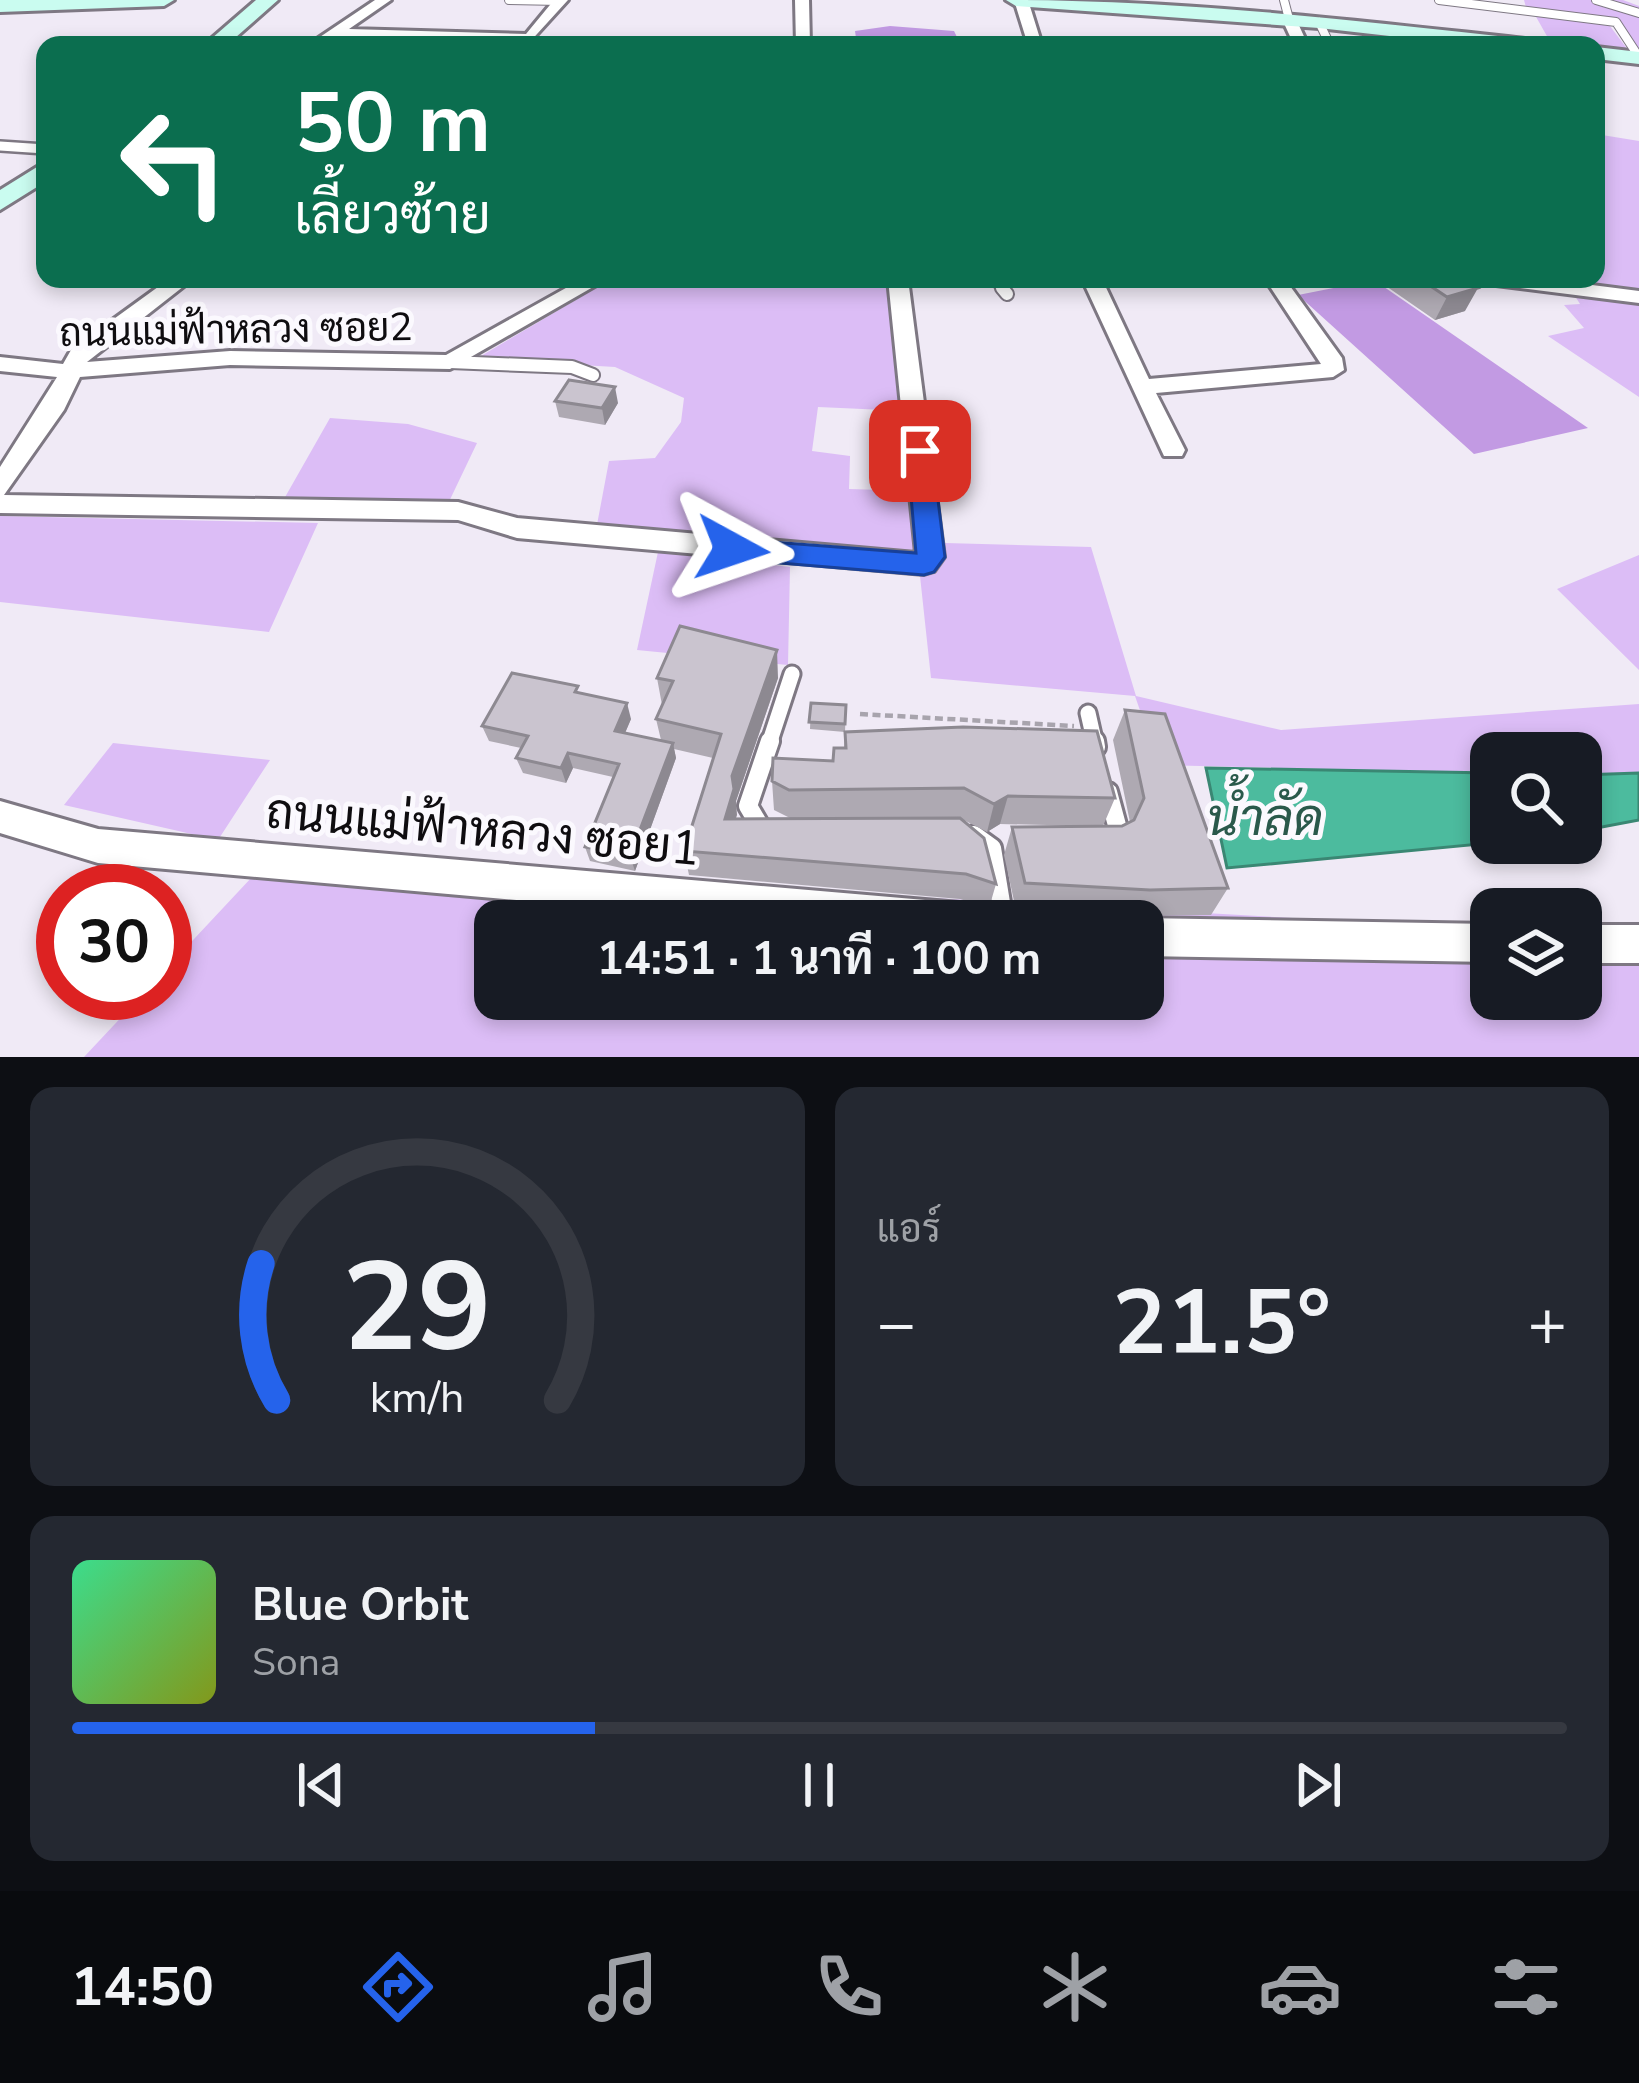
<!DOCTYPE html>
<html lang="th">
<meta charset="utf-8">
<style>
:root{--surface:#171b24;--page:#242831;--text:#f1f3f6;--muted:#9ea1a6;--line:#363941;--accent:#2563eb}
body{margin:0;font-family:"Nunito Sans",Sarabun,sans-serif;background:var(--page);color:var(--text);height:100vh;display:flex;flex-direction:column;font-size:45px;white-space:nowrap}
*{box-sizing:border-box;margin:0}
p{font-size:39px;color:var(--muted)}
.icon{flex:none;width:66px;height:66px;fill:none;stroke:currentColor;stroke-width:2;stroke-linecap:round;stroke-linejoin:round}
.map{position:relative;height:1057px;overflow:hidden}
.sheet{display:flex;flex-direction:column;gap:30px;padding:30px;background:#0d0f14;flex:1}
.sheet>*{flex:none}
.hud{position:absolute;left:36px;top:36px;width:1569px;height:252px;border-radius:24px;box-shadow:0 6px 18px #0003;background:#0b6e4f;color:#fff;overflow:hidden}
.controls{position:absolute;left:1470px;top:732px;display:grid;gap:24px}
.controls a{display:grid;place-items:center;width:132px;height:132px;border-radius:24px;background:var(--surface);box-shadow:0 6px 18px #0003;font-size:60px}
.speed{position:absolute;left:36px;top:864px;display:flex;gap:24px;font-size:60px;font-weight:700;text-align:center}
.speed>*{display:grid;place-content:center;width:156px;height:156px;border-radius:50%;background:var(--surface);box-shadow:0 6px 18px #0003;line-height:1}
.speed .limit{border:18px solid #d22;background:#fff;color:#111}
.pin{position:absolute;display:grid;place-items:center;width:102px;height:102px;color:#fff;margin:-51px;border-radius:24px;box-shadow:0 6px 18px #0006}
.me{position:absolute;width:132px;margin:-66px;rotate:95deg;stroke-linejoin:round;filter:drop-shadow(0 0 9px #0008)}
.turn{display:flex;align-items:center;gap:42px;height:252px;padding:0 60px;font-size:54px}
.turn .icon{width:156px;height:156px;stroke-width:2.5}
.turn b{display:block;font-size:84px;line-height:102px}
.big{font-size:90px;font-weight:700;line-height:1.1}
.sheet .card{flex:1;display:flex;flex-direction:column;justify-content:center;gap:18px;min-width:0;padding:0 42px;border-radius:24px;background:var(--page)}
.sheet .dial{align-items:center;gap:0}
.dial svg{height:312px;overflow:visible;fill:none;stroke:var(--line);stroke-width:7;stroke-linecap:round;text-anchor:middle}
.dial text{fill:var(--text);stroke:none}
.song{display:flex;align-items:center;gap:36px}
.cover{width:144px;height:144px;border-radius:18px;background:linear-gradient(135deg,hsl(150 70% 55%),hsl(70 70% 35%))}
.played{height:12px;border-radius:6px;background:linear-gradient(90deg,var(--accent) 35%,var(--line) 35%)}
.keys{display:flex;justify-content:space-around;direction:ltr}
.heat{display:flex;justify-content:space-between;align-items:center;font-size:66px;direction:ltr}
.sheet .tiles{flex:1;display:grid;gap:30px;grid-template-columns:1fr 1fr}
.card:last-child{grid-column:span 2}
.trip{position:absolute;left:474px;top:900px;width:690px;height:120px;border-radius:24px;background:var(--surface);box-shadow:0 6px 18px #0003;font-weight:700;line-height:120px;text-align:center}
.dock{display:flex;height:192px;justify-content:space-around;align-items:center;background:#090b0e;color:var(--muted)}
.dock .icon{width:84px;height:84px}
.dock .current{color:var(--accent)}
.dock b{font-size:54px;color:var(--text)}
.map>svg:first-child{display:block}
.green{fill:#dcbdf6;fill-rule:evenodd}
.forest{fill:#c29ae3}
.water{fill:#4cbb9e;stroke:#3a8773;stroke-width:3}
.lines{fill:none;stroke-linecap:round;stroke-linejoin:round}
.lane-far4-casing{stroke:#7e7883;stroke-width:10}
.lane-far3-casing{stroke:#7e7883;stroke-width:14}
.lane-far2-casing{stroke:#7e7883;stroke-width:16}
.lane-far1-casing{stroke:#7e7883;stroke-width:21}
.lane-casing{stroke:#7e7883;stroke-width:24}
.street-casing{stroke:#7e7883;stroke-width:6}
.secondary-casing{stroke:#7e7883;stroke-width:6}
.path{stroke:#a8a4ad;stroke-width:4.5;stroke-dasharray:8 4.5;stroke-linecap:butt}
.lane-far4{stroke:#fff;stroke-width:8}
.lane-far3{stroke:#fff;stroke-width:9}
.lane-far2{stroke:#fff;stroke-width:12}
.lane-far1{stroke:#fff;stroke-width:15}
.lane{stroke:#fff;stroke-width:18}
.street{fill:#fff;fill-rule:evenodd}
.secondary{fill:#cafcf0;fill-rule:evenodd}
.wall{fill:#aea9b2}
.shaded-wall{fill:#8d8991}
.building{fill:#cac4cf;stroke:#8d8991;stroke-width:3}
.route{fill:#2563eb;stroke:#184099;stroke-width:3}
.labels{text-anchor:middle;stroke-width:10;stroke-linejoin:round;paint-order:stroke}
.street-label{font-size:39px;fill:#0f0d10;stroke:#fbf9fe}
.near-street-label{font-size:48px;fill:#0f0d10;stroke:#fbf9fe}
.near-water-label{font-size:51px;font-style:italic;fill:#2a594b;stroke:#fbf9fe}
</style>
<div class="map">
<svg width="1639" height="1057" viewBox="0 0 1639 1057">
<rect width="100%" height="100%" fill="#f0eaf6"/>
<path class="green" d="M 1524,0 L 1623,0 L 1639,6 L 1639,50 L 1621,23 L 1527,11 Z
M 1535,15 L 1610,26 L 1631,54 L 1596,50 L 1596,45 L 1552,45 Z
M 1596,134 L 1639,141 L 1639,291 L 1545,279 L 1596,279 Z
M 611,279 L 890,279 L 907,411 L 818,407 L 812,451 L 850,456 L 849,489 L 918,491 L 923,556 L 596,530 L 609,461 L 655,458 L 681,422 L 684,398 L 615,367 L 476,359 Z
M 1570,288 L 1639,297 L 1639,397 L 1548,336 L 1584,328 L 1564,305 L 1580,304 Z
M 330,418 L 408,424 L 477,443 L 445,510 L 280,506 Z
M 0,516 L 318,523 L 269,632 L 0,602 Z
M 945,543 L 1091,547 L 1136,696 L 1281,730 L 1639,704 L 1639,773 L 1581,775 L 1581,753 L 1491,753 L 1491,773 L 1159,765 L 1135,696 L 931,678 L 920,576 Z
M 658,552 L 790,567 L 788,665 L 637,650 Z
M 1639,555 L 1639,670 L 1557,589 Z
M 113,743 L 270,760 L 218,840 L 64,805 Z
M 267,861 L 1491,929 L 1491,999 L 1581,999 L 1581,934 L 1639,938 L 1639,1057 L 84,1057 L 144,993 L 165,993 L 165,970 ZM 495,921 L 1143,921 L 1143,999 L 495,999 Z"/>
<path class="forest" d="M 890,26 L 954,31 L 959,41 L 975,45 L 857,45 L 855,31 Z
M 1374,280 L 1588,428 L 1474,454 L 1298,295 Z"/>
<path class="water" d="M 1206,768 L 1491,773 L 1491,843 L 1227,868 Z
M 1639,773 L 1639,820 L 1581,831 L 1581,775 Z"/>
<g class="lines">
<g class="lane-far4-casing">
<path id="lane-far4" d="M 509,0 L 560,1
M 1284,0 L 1289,19
M 1439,0 L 1616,22 L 1639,57
M 1596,0 L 1639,13
M 1319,22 L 1330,45"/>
</g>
<g class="lane-far3-casing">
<path id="lane-far3" d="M 0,146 L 45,149
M 995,279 L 1005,291"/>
</g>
<g class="lane-far2-casing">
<path id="lane-far2" d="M 1002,288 L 1007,294
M 450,362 L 572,367 L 593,375"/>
</g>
<g class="lane-far1-casing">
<path id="lane-far1" d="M 1088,713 L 1095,744
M 769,744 L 792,674"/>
</g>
<g class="lane-casing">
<path id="lane" d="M 1095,741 L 1096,747
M 1108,792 L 1118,829 L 1111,838
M 761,828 L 748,806 L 770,741
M 974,835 L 992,848 L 1004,921"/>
</g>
<g class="street-casing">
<path id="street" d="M 375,0 L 391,0 L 349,29 L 526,34 L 554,0 L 568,0 L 527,45 L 336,37 L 325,45 L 308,45 Z
M 795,0 L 809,0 L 810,45 L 796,45 Z
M 1014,0 L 1028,0 L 1042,45 L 1028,45 Z
M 1289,15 L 1296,19 L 1308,45 L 1294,45 L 1282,19 Z
M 169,279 L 193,279 L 87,362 L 230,351 L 446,355 L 582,279 L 607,279 L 450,369 L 230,365 L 80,377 L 64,410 L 4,495 L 458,502 L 517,518 L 916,553 L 888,279 L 908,279 L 944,557 L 934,571 L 924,574 L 517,538 L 458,520 L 0,513 L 0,467 L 57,377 L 0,371 L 0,357 L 63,364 L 71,350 Z
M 1082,279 L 1102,279 L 1149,379 L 1321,364 L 1265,279 L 1285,279 L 1342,358 L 1344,370 L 1333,377 L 1156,393 L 1185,450 L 1182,456 L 1164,456 Z
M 1486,279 L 1545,279 L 1639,291 L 1639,303 L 1496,285 Z
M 0,801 L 98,829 L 960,903 L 973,908 L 979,921 L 754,921 L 98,863 L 0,833 Z
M 1143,918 L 1491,924 L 1491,962 L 1143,956 L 1143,921 L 1136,921 Z
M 1581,925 L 1639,925 L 1639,963 L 1581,963 Z"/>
</g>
<g class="secondary-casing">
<path id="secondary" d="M 0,0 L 174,0 L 164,6 L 0,12 Z
M 256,0 L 278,0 L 227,45 L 204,45 Z
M 1006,0 C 1180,0 1353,20 1525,39 L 1535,45 L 1469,45 L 1319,28 L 1016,6 Z
M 1596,47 L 1639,52 L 1639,64 L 1596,59 Z
M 45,162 L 45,182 L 0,210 L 0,190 Z"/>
</g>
<path class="path" d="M 860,714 L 1074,726"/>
<use href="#lane-far4" class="lane-far4"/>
<use href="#lane-far3" class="lane-far3"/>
<use href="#lane-far2" class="lane-far2"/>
<use href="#lane-far1" class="lane-far1"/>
<use href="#lane" class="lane"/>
<use href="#street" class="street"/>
<use href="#secondary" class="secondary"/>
</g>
<path class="wall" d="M 1385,279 L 1466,279 L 1465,311 L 1435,320 L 1383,284 Z
M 555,401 L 618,403 L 605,425 L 559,417 Z
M 657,678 L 778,678 L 736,801 L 736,819 L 960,818 L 996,884 L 989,908 L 960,899 L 689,875 L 684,851 L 713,758 L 674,749 L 676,758 L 635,871 L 590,861 L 585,847 L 613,777 L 573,768 L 566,783 L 523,773 L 516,758 L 521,748 L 489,741 L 482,726 L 580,693 L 631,719 L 625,733 L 661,740 L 656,719 L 662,705 Z
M 811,703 L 846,705 L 845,732 L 810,729 Z
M 1125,710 L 1228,888 L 1211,915 L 1135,916 L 1016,910 L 1004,855 L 1012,827 L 1089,826 L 1000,824 L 987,832 L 958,817 L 790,818 L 774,810 L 772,781 L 833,761 L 844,748 L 845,732 L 1115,798 L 1103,826 L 1122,826 L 1130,822 L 1113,740 Z"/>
<path class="shaded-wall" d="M 1478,288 L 1465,311 L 1435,320 L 1447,297 Z
M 615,387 L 618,403 L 605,425 L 602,408 Z
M 777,650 L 778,678 L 736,801 L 737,815 L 728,844 L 725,819 L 732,776 Z
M 627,703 L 631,719 L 619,747 L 615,731 Z
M 673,743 L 676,758 L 635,871 L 630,856 Z
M 568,753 L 573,768 L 566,783 L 561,768 Z
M 1008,796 L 1000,824 L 987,832 L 994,804 Z"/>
<path class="building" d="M 1420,279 L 1466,279 L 1478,288 L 1447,297 Z
M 569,380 L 615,387 L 602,408 L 555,401 Z
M 680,626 L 777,650 L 732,776 L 734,789 L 725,819 L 960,818 L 984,838 L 996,884 L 966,874 L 684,851 L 721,734 L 656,719 L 673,681 L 657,678 Z
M 512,673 L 578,686 L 575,692 L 627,703 L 615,731 L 673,743 L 630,856 L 585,847 L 619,764 L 568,753 L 561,768 L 516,758 L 528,736 L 482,726 Z
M 811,703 L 846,705 L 845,724 L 809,722 Z
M 1125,710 L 1165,714 L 1228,888 L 1150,890 L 1025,883 L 1012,827 L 1122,826 L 1134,820 L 1144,798 Z
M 963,727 L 1097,731 L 1115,798 L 1008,796 L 994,804 L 964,788 L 789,790 L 772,781 L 773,758 L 833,761 L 834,748 L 846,748 L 845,732 Z"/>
<path class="route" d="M 920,442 L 932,451 L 945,557 L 934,572 L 924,575 L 732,559 L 718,549 L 732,539 L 916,553 L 907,451 Z"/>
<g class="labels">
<g class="street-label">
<text transform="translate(236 329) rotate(-1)" y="14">ถนนแม่ฟ้าหลวง ซอย2</text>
</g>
<g class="near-street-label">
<text transform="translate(483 829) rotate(5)" y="17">ถนนแม่ฟ้าหลวง ซอย1</text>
</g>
<g class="near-water-label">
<text x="1265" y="835">น้ำลัด</text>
</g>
</g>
</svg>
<div class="controls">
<a><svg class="icon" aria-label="search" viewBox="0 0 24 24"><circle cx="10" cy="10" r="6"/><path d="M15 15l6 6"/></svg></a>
<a><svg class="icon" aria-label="layers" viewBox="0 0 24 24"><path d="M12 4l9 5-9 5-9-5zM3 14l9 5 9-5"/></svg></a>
</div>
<div class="speed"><div class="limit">30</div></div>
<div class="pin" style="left:920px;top:451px;background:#d93025"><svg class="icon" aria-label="arrive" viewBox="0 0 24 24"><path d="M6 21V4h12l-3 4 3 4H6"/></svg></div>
<svg class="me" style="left:732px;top:549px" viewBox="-20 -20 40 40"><path d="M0-17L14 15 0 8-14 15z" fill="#2563eb" stroke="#fff" stroke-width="4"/></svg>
<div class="trip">14:51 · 1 นาที · 100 m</div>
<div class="hud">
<div class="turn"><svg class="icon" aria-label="left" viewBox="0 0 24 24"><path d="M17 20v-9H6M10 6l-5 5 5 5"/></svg><div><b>50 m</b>เลี้ยวซ้าย</div></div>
</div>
</div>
<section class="sheet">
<div class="tiles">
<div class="card dial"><svg viewBox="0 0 100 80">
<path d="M14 69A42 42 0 1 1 86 69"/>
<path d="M14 69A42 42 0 0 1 10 34" stroke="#2563eb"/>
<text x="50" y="56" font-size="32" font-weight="700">29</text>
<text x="50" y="72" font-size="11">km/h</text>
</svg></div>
<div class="card"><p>แอร์</p>
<div class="heat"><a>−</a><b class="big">21.5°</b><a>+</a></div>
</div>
<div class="card">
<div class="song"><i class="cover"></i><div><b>Blue Orbit</b><p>Sona</p></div></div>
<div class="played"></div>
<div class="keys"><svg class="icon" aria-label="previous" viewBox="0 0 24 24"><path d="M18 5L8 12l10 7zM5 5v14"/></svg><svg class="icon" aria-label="pause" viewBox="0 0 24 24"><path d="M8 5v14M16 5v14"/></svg><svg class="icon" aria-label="next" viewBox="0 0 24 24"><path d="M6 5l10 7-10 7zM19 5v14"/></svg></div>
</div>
</div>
</section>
<nav class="dock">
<b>14:50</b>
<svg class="icon current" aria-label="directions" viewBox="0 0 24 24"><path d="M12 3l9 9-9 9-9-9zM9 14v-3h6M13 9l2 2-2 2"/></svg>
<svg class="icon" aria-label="music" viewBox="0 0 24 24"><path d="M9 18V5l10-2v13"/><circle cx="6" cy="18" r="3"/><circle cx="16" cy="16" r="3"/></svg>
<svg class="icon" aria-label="phone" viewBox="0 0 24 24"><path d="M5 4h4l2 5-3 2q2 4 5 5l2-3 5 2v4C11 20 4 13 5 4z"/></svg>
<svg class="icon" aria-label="climate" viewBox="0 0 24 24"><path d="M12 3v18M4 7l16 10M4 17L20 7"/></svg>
<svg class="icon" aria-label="car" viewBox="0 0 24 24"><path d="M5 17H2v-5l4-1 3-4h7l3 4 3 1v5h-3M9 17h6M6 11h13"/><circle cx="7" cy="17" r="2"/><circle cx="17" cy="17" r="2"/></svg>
<svg class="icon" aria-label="filters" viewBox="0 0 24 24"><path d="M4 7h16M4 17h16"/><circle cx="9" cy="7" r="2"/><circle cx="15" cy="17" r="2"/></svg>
</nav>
